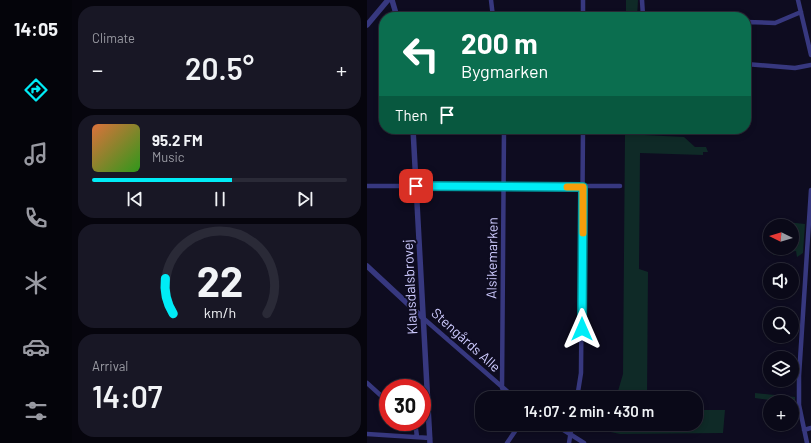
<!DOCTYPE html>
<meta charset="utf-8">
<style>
:root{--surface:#0a0918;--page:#181725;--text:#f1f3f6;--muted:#999aa2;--line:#2a2a37;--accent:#00ecf6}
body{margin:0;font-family:Barlow,sans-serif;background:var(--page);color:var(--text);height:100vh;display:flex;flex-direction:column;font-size:15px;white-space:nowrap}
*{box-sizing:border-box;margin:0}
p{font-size:13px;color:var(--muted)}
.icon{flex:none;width:22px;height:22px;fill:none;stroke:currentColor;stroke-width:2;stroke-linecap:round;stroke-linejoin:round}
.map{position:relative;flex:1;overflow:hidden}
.panel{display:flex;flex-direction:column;gap:6px;padding:6px;background:#06050d;width:295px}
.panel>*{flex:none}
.hud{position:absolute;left:12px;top:12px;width:372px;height:122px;border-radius:16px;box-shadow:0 2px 6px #0003,0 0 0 1px var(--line);background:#0b6e4f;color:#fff;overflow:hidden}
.needle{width:26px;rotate:275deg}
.fabs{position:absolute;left:396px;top:219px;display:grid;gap:8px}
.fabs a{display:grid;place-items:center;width:36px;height:36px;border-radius:50%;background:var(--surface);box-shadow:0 2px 6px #0003,0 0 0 1px var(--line);font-size:20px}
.speed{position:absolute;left:12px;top:379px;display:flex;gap:8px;font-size:20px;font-weight:700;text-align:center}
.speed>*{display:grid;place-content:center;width:52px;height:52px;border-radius:50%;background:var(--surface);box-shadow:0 2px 6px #0003,0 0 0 1px var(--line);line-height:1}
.speed .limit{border:6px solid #d22;background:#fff;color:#111}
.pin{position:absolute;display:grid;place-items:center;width:34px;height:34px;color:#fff;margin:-17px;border-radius:8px;box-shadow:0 2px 6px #0006}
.me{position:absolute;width:44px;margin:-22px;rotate:0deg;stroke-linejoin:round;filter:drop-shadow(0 0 3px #0008)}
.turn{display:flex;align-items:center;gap:14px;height:84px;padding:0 16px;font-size:18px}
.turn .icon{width:52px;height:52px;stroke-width:2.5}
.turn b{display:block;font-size:28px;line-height:34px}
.then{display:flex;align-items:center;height:38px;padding:0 16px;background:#0003;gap:8px;font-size:15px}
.big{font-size:30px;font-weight:600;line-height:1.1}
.panel .widget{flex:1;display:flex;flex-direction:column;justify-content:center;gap:6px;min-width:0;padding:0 14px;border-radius:16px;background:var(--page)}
.panel .dial{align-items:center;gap:0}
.dial svg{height:104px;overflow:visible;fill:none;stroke:var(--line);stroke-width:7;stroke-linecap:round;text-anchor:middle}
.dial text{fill:var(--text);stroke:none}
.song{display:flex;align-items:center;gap:12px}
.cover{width:48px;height:48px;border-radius:6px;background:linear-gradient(135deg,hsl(20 70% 55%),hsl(110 70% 35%))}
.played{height:4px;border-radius:2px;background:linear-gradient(90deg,var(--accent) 55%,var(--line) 55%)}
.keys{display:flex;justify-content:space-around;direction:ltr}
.heat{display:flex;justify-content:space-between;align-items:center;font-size:22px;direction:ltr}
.trip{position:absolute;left:108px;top:391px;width:228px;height:40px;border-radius:16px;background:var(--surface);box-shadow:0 2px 6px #0003,0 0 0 1px var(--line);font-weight:600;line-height:40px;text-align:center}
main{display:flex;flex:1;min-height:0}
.tabs{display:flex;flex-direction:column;width:72px;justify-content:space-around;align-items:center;background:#04040a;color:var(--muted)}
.tabs .icon{width:28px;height:28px}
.tabs .selected{color:var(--accent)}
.tabs b{font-size:18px;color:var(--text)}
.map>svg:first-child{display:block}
.green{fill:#0f2a27}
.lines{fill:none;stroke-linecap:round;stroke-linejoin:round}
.minor{stroke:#37387f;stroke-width:4.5}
.tertiary{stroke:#37387f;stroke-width:5.5}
.route-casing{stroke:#0099a0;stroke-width:10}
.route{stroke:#00ecf6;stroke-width:7}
.slow{stroke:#f59e0b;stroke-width:7}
.labels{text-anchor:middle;stroke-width:4;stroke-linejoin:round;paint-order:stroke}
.street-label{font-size:14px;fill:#cecbff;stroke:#0e0c20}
</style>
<main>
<nav class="tabs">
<b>14:05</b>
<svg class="icon selected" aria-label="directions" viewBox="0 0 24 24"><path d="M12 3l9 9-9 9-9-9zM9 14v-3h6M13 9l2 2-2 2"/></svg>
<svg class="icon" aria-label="music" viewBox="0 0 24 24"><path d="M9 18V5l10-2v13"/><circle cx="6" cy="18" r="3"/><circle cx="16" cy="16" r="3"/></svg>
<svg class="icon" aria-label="phone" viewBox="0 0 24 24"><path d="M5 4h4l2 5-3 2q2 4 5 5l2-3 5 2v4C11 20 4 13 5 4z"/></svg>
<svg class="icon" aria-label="climate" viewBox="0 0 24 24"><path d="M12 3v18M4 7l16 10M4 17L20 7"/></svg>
<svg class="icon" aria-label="car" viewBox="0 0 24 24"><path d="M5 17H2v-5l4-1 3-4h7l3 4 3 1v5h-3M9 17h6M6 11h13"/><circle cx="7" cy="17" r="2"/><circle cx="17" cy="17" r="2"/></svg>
<svg class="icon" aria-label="filters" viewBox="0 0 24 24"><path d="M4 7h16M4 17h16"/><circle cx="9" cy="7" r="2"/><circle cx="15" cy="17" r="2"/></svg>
</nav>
<section class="panel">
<div class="widget"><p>Climate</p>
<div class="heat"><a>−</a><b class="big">20.5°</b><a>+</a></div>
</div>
<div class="widget">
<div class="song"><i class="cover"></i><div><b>95.2 FM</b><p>Music</p></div></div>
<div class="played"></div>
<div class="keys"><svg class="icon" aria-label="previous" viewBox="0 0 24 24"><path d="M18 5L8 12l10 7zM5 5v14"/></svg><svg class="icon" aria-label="pause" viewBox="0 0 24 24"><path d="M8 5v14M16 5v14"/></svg><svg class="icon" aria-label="next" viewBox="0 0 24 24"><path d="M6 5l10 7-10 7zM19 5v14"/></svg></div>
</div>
<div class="widget dial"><svg viewBox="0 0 100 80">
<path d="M14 69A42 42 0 1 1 86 69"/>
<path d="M14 69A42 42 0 0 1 8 42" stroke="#00ecf6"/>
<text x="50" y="56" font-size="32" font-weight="700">22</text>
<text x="50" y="72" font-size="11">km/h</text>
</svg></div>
<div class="widget"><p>Arrival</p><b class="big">14:07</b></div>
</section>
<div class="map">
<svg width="444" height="443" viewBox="0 0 444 443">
<rect width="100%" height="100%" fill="#0e0c20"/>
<path class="green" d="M 259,0 L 271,0 L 270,17 L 259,17 Z
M 258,134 L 317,137 L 328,147 L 339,147 L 341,152 L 336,152 L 336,155 L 273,153 L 272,269 L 281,272 L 280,398 L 249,398 L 256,374 Z
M 410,221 L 438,224 L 436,253 L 430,257 L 429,251 L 406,255 L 407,248 L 425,248 L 425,226 L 409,226 Z
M 388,393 L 428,397 L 428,403 L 388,398 Z
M 329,410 L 358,410 L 356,433 L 253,434 L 239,431 L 241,424 L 329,424 Z"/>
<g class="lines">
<path class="minor" d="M 124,0 L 126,17
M 275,0 L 276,16 L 290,17
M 431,0 L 444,55
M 216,17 L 216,0
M 379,22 L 408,23 L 434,12
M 379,41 L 380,22
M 379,64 L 428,68 L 444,65
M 0,186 L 253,186
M 56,318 L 148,398
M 0,383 L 21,402
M 135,388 L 137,129
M 210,398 L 214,373 L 216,129
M 43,422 L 49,429 L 50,437
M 187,424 L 217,443
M 437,430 L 444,428
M 0,434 L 63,438
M 140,443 L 153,424
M 202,443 L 205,424
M 440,443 L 432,405 L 432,376 L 444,190"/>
<path class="tertiary" d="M 25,0 L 30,17
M 0,25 L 21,0
M 46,129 L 63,443
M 0,266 L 56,318"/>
</g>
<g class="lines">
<g class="route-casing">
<path id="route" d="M 49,186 L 216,187 L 215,329"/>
</g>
<use href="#route" class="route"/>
<path class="slow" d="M 200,187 L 216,187 L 216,233"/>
</g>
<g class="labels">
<g class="street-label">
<text transform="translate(125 258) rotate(-89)" y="5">Alsikemarken</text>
<text transform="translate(43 287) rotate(-93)" y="5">Klausdalsbrovej</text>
<text transform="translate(99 340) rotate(42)" y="5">Stengårds Alle</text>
</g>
</g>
</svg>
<div class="fabs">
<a><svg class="needle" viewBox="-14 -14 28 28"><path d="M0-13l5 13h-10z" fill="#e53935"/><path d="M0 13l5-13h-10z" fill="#999aa2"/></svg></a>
<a><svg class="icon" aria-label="sound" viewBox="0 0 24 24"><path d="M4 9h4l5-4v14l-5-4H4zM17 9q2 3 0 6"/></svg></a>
<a><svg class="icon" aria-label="search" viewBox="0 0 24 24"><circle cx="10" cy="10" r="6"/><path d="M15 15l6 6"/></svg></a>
<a><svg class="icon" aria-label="layers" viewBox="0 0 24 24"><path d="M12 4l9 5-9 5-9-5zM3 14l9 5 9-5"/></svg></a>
<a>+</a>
</div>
<div class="speed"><div class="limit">30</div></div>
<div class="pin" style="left:49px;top:186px;background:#d93025"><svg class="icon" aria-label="arrive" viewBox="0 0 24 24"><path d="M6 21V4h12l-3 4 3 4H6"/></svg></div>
<svg class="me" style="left:215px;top:329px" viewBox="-20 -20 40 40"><path d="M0-17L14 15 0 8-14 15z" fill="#00ecf6" stroke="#fff" stroke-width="4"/></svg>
<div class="trip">14:07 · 2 min · 430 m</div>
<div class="hud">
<div class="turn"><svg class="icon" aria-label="left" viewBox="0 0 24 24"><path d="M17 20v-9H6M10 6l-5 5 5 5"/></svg><div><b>200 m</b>Bygmarken</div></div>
<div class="then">Then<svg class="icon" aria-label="arrive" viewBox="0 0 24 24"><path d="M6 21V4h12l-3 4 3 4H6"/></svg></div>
</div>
</div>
</main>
